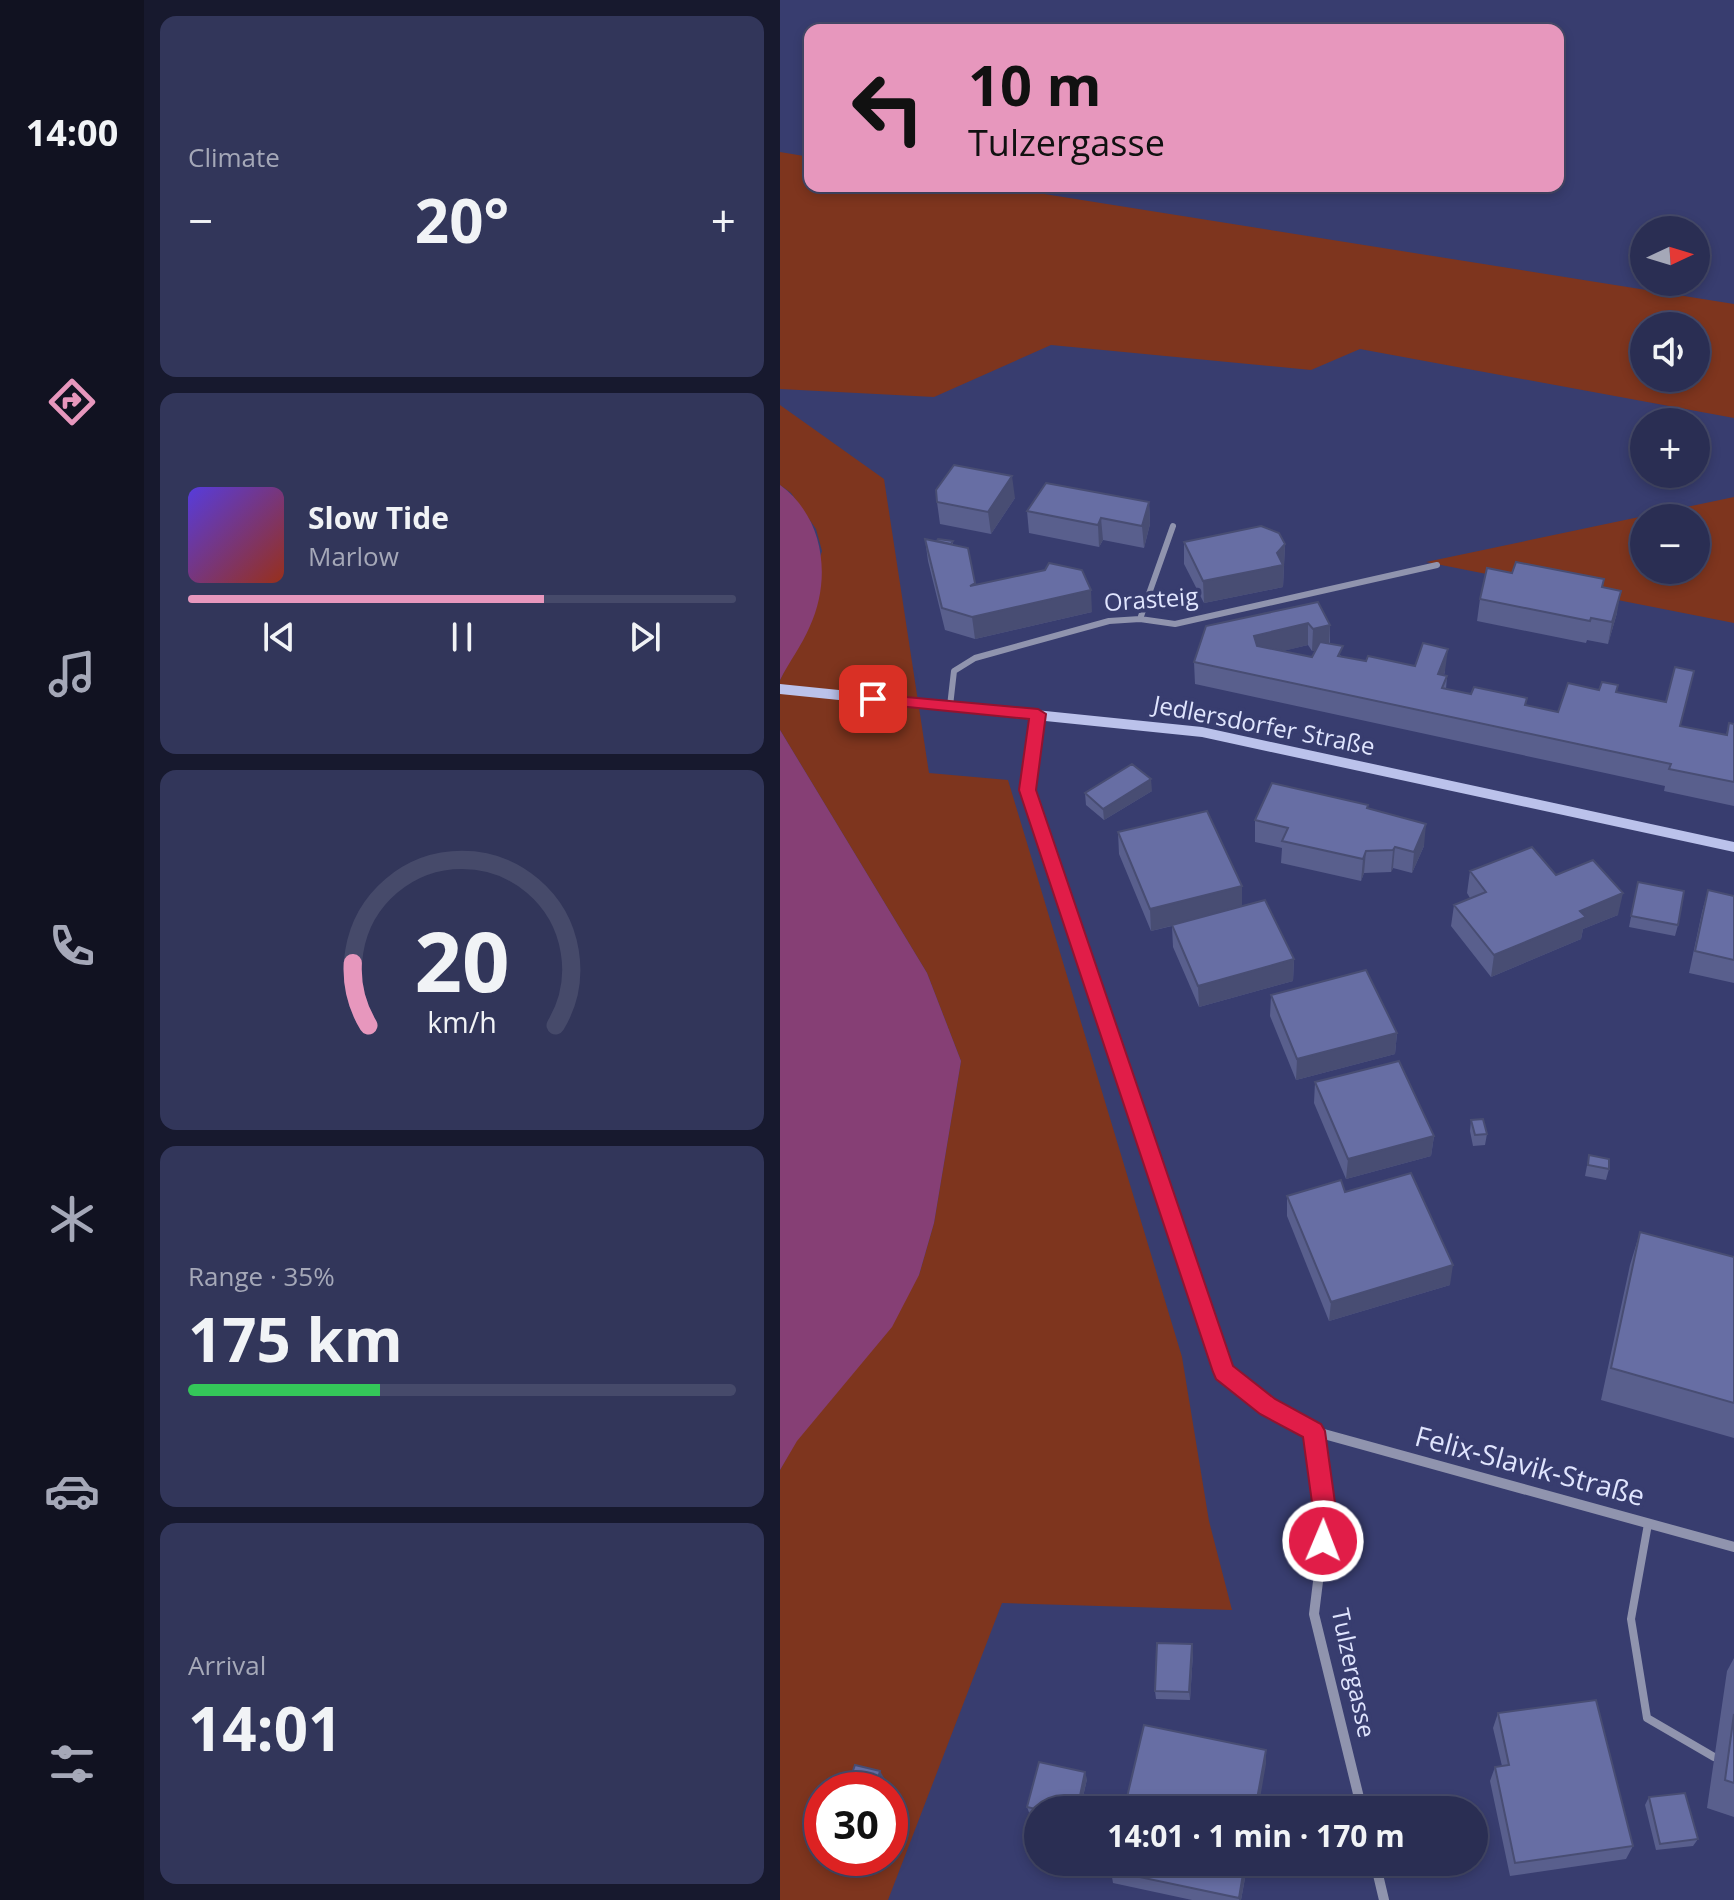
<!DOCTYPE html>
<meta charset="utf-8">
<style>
:root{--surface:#2a2e53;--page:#32365a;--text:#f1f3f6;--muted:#a5a8b8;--line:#464a6a;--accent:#e797bd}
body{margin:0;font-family:"Open Sans",sans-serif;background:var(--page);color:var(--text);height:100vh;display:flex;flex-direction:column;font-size:30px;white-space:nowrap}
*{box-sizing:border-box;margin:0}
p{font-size:26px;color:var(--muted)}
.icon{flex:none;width:44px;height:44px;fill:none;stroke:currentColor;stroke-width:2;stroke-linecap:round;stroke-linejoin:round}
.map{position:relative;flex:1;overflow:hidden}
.details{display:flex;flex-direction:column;gap:16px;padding:16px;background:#17192e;width:636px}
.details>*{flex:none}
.banner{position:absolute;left:24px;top:24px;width:760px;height:168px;border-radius:16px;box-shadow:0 4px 12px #0003,0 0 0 2px var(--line);background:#e797bd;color:#111;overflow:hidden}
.needle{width:52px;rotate:86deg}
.tools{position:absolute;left:850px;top:216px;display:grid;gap:16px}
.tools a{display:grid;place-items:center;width:80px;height:80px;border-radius:50%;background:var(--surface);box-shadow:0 4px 12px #0003,0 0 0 2px var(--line);font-size:40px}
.speed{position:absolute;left:24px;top:1772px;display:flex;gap:16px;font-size:40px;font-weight:700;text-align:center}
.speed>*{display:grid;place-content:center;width:104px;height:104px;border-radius:50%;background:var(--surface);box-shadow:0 4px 12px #0003,0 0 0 2px var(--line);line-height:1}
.speed .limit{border:12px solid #d22;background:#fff;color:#111}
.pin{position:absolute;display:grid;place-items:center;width:68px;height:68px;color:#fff;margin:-34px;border-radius:16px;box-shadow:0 4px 12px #0006}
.me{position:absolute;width:88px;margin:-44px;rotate:1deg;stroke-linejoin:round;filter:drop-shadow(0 0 6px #0008)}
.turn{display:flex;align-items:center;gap:28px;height:168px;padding:0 32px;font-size:36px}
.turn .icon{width:104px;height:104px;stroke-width:2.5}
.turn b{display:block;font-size:56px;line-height:68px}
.big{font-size:60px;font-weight:700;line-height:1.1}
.details .tile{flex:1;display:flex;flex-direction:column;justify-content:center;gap:12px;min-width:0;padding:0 28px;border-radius:16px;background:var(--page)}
.details .dial{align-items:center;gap:0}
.dial svg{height:208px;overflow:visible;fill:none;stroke:var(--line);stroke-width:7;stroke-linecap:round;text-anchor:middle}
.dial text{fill:var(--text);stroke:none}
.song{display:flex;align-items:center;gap:24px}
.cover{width:96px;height:96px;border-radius:12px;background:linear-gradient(135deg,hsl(250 70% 55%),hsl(10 70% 35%))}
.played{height:8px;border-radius:4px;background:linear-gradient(90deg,var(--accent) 65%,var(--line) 65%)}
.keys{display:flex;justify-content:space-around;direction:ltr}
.heat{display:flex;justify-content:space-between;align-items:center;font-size:44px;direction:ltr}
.charge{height:12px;border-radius:6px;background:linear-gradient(90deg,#34c759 35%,var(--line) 0)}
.trip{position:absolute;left:244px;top:1796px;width:464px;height:80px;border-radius:40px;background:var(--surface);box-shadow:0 4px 12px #0003,0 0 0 2px var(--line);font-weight:700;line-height:80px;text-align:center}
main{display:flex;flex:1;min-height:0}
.tab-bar{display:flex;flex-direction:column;width:144px;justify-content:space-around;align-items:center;background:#111221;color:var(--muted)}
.tab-bar .icon{width:56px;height:56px}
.tab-bar .selected{color:var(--accent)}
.tab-bar b{font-size:36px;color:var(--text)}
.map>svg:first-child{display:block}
.green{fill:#7e351e;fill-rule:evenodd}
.water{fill:#863f75}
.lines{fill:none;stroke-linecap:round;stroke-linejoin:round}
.lane{stroke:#9094ae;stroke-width:8}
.street-far2{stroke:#9094ae;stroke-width:6}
.street-far1{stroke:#9094ae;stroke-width:8}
.street{stroke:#9094ae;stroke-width:10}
.secondary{fill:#bbc2eb;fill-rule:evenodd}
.wall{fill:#595f8d;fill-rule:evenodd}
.shaded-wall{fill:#484d73}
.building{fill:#676ea4;stroke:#484d73;stroke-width:2}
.route{fill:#e11d48;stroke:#92132f;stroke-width:2}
.labels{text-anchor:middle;stroke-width:8;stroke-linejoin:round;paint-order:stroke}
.street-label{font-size:24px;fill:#e0e5fe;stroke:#383d6f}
.near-street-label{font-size:28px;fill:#e0e5fe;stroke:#383d6f}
</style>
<main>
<nav class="tab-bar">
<b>14:00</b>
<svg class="icon selected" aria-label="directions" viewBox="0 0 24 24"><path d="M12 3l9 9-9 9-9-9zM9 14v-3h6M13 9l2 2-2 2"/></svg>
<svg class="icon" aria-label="music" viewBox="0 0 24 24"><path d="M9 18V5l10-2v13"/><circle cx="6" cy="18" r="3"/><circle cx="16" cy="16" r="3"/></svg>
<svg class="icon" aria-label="phone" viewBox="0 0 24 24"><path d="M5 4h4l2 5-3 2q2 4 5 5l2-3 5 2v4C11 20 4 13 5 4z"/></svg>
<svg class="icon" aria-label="climate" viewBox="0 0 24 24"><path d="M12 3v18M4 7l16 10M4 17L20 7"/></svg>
<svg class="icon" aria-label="car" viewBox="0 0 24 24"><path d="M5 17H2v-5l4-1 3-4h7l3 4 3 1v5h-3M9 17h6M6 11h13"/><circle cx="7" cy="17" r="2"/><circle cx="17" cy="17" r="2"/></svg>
<svg class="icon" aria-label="filters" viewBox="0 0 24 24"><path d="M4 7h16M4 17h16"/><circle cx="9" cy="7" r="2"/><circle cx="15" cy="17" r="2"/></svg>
</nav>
<section class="details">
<div class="tile"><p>Climate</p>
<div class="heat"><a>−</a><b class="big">20°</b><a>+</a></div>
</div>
<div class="tile">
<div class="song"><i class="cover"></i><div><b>Slow Tide</b><p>Marlow</p></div></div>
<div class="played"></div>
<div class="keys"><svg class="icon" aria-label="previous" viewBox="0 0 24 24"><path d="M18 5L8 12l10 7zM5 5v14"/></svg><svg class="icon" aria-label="pause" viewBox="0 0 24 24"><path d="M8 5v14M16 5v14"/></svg><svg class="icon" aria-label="next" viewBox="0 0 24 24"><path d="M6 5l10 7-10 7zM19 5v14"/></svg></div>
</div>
<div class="tile dial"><svg viewBox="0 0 100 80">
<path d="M14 69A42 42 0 1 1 86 69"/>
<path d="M14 69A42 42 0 0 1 8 45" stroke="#e797bd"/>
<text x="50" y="56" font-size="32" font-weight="700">20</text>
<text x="50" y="72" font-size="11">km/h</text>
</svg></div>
<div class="tile"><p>Range · 35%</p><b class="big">175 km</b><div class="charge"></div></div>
<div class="tile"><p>Arrival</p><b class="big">14:01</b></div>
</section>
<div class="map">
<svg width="954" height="1900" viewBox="0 0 954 1900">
<rect width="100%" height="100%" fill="#383d6f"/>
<path class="green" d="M 0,152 L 30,157 L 30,186 L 214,186 L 954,304 L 954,418 L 580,349 L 531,370 L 271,345 L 154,397 L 0,389 ZM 864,326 L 916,326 L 916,378 L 864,378 Z
M 0,405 L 104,479 L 149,773 L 228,780 L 402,1357 L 429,1521 L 452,1610 L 222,1603 L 108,1900 L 0,1900 L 0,1470 L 16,1441 L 139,1275 L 154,1223 L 181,1061 L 147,973 L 0,730 L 0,680 L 10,660 L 42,551 L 36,529 L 11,493 L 0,485 ZM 42,1790 L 110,1790 L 110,1858 L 42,1858 Z
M 954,497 L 954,623 L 646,562 ZM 864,518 L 916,518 L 916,570 L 864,570 Z"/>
<path class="water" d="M 0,485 C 44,517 52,578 30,626 C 22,645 9,662 0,680 Z
M 0,730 L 147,973 L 181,1061 L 154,1223 L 139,1275 L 112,1327 L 17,1441 L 0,1470 Z"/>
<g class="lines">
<path class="lane" d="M 868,1524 L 851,1619 L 867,1718 L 934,1757"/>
<path class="street-far2" d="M 360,619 L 393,526
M 170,706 L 174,671 L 195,658 L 329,621 L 360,619 L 395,624 L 657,565
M 257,720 L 258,714"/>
<path class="street-far1" d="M 257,718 L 247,790 L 398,1237"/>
<path class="street" d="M 398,1235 L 444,1372 L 488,1407 L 533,1431 L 954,1547
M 533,1431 L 546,1517 L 534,1614 L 582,1810
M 595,1862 L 604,1900"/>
<path class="secondary" d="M 0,684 L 422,727 L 954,842 L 954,852 L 422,737 L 0,694 Z"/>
</g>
<path class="wall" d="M 235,498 L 211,534 L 160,524 L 157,502 Z
M 369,502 L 370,524 L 364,548 L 323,540 L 319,547 L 249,533 L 247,511 Z
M 145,539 L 157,541 L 173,541 L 173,545 L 195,585 L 312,612 L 195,639 L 165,630 L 148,561 Z
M 404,542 L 505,544 L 503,587 L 424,603 L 404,564 Z
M 732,573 L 823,588 L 837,613 L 828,644 L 807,640 L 806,643 L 697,621 L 700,599 Z
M 538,602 L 550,625 L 550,644 L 562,657 L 586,661 L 635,666 L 665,671 L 664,675 L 667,676 L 666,689 L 778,712 L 819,690 L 838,685 L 836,692 L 900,726 L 946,735 L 949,723 L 954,724 L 954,806 L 884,791 L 885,786 L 415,684 L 414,662 ZM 528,645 L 532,651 L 536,650 L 532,657 L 502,651 Z
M 372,791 L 324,820 L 306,805 L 305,793 Z
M 588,805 L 588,808 L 644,846 L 632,873 L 613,868 L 611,872 L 584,873 L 581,881 L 501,863 L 502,848 L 475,842 L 475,820 Z
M 338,832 L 462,906 L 514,959 L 513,981 L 419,1007 L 393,947 L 392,926 L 371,931 L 339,854 Z
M 690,871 L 776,875 L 838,915 L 803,929 L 801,939 L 711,977 L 671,926 L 674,905 L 690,898 L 687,893 Z
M 858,882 L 898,925 L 895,936 L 849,927 Z
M 928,890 L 954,896 L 954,983 L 909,973 L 922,912 Z
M 491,995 L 617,1033 L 615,1054 L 516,1080 L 490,1016 Z
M 535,1082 L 654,1136 L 651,1156 L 566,1179 L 534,1103 Z
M 691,1120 L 707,1134 L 705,1145 L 693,1146 L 690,1131 Z
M 809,1155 L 829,1169 L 826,1180 L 805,1176 Z
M 565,1192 L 670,1285 L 549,1321 L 507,1216 L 507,1196 Z
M 860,1232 L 954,1257 L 954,1438 L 821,1400 L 850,1265 Z
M 413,1653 L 410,1700 L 376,1699 L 375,1691 Z
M 954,1658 L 954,1817 L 927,1808 L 947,1671 Z
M 718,1713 L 853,1846 L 846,1859 L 730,1876 L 710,1781 L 715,1767 L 722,1766 L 713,1728 Z
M 307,1779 L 300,1810 L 258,1810 L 258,1816 L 250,1815 L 247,1807 Z
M 869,1797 L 918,1839 L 913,1846 L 876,1850 L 865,1805 Z
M 332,1862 L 468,1862 L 461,1900 L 412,1900 L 333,1883 L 331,1871 Z"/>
<path class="shaded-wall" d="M 232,476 L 235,498 L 211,534 L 208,512 Z
M 369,502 L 370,524 L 364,548 L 362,526 Z
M 321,518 L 323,540 L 319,547 L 318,525 Z
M 505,544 L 503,587 L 424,603 L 423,581 L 497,553 Z
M 311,590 L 312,612 L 195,639 L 192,617 Z
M 841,591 L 837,613 L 828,644 L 832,622 Z
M 528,623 L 528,645 L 474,658 L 474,636 Z
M 550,625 L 549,647 L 532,651 L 533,629 Z
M 668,649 L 665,671 L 656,696 L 658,674 Z
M 371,779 L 372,791 L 324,820 L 323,809 Z
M 646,824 L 644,846 L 632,873 L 634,852 Z
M 615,847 L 613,868 L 611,872 L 613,850 Z
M 586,851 L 584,873 L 581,881 L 583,859 Z
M 462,886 L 462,908 L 371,931 L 370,909 Z
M 843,893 L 838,915 L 803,929 L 801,939 L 711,977 L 714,955 L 800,911 Z
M 514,959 L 513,981 L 419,1007 L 418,986 Z
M 617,1033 L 615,1054 L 516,1080 L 517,1059 Z
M 654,1136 L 651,1156 L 566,1179 L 568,1159 Z
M 673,1265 L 670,1285 L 549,1321 L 551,1302 Z
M 412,1644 L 413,1653 L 410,1700 L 409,1692 Z
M 486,1750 L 486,1764 L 478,1810 L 475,1810 Z
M 100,1771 L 104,1778 L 101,1790 L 95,1790 Z
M 305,1772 L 307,1779 L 300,1810 L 297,1810 Z
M 465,1862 L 468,1862 L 461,1900 L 459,1900 Z"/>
<path class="building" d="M 174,465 L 232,476 L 208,512 L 157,502 L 156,490 Z
M 266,483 L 369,502 L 362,526 L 321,518 L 318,525 L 247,511 Z
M 481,526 L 499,533 L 505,544 L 497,553 L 503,565 L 423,581 L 404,542 Z
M 145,539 L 188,548 L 195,583 L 190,586 L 265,570 L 269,563 L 302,570 L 311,590 L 192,617 L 162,608 Z
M 158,539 L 173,541 L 171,544 L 157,541 Z
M 736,562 L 824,579 L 822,587 L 841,591 L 832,622 L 811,618 L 810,621 L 700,599 L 707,568 L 732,573 Z
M 538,602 L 550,625 L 533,629 L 528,623 L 474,636 L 477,646 L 532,657 L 540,642 L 563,646 L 558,656 L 586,661 L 588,656 L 635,666 L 643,643 L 668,649 L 658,674 L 667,676 L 662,688 L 691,694 L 694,687 L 747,698 L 745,705 L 778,712 L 788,683 L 819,690 L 822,682 L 838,685 L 836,692 L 886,702 L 895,667 L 914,671 L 900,726 L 947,735 L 949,723 L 954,724 L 954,782 L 889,769 L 891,764 L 414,662 L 426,626 Z
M 352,764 L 371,779 L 323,809 L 305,793 Z
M 492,783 L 588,805 L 587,808 L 646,824 L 634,852 L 615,847 L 613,850 L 586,851 L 583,859 L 502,841 L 508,828 L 475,820 Z
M 427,811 L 462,886 L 370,909 L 338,832 Z
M 752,847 L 776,875 L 813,860 L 843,893 L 800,911 L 806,917 L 714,955 L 674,905 L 706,892 L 690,871 Z
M 858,882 L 904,891 L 898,925 L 851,916 Z
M 928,890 L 954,896 L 954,960 L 915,951 Z
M 485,900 L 514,959 L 418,986 L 392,925 Z
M 586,970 L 617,1033 L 517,1059 L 491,995 Z
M 619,1061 L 654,1136 L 568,1159 L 535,1082 Z
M 703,1119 L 707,1134 L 695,1135 L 691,1120 Z
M 809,1155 L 829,1159 L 829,1169 L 808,1165 Z
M 631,1173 L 673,1265 L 551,1302 L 507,1196 L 561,1180 L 565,1192 Z
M 860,1232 L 954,1257 L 954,1403 L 831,1368 Z
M 377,1643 L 412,1644 L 409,1692 L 375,1691 Z
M 816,1700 L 853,1846 L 735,1863 L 715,1767 L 729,1765 L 718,1713 Z
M 954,1714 L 954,1783 L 945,1780 Z
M 364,1725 L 486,1750 L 475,1810 L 344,1810 Z
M 259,1762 L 305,1772 L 297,1810 L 260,1810 L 247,1807 Z
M 75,1765 L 100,1771 L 95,1790 L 66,1790 Z
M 905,1793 L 918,1839 L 880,1844 L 869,1797 Z
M 332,1862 L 465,1862 L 459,1898 L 331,1871 Z"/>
<path class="route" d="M 93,694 L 258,709 L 266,714 L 256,790 L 453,1366 L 495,1399 L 541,1424 L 545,1431 L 557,1517 L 551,1549 L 543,1553 L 535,1549 L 531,1541 L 534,1517 L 523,1437 L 480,1414 L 436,1379 L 433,1372 L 239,790 L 249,719 L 88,703 L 85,699 Z"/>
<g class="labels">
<g class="street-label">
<text transform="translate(371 600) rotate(-4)" y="8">Orasteig</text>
<text transform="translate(484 726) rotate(11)" y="8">Jedlersdorfer Straße</text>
<text transform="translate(573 1673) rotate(78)" y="8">Tulzergasse</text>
</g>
<g class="near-street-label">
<text transform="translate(750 1466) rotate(15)" y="10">Felix-Slavik-Straße</text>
</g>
</g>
</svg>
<div class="tools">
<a><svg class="needle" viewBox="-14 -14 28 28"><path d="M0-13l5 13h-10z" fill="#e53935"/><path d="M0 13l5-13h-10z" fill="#a5a8b8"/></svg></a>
<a><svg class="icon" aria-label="sound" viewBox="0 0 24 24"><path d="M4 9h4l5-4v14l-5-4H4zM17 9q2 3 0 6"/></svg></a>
<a>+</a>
<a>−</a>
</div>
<div class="speed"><div class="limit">30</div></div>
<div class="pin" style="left:93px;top:699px;background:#d93025"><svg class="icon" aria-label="arrive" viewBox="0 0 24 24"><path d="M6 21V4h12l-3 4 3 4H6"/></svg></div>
<svg class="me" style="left:543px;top:1541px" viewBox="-20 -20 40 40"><circle r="17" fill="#e11d48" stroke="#fff" stroke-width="3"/><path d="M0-11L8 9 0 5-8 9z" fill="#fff"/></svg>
<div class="trip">14:01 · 1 min · 170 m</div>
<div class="banner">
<div class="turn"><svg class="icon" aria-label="left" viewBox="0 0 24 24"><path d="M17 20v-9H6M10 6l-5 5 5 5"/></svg><div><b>10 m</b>Tulzergasse</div></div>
</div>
</div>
</main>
